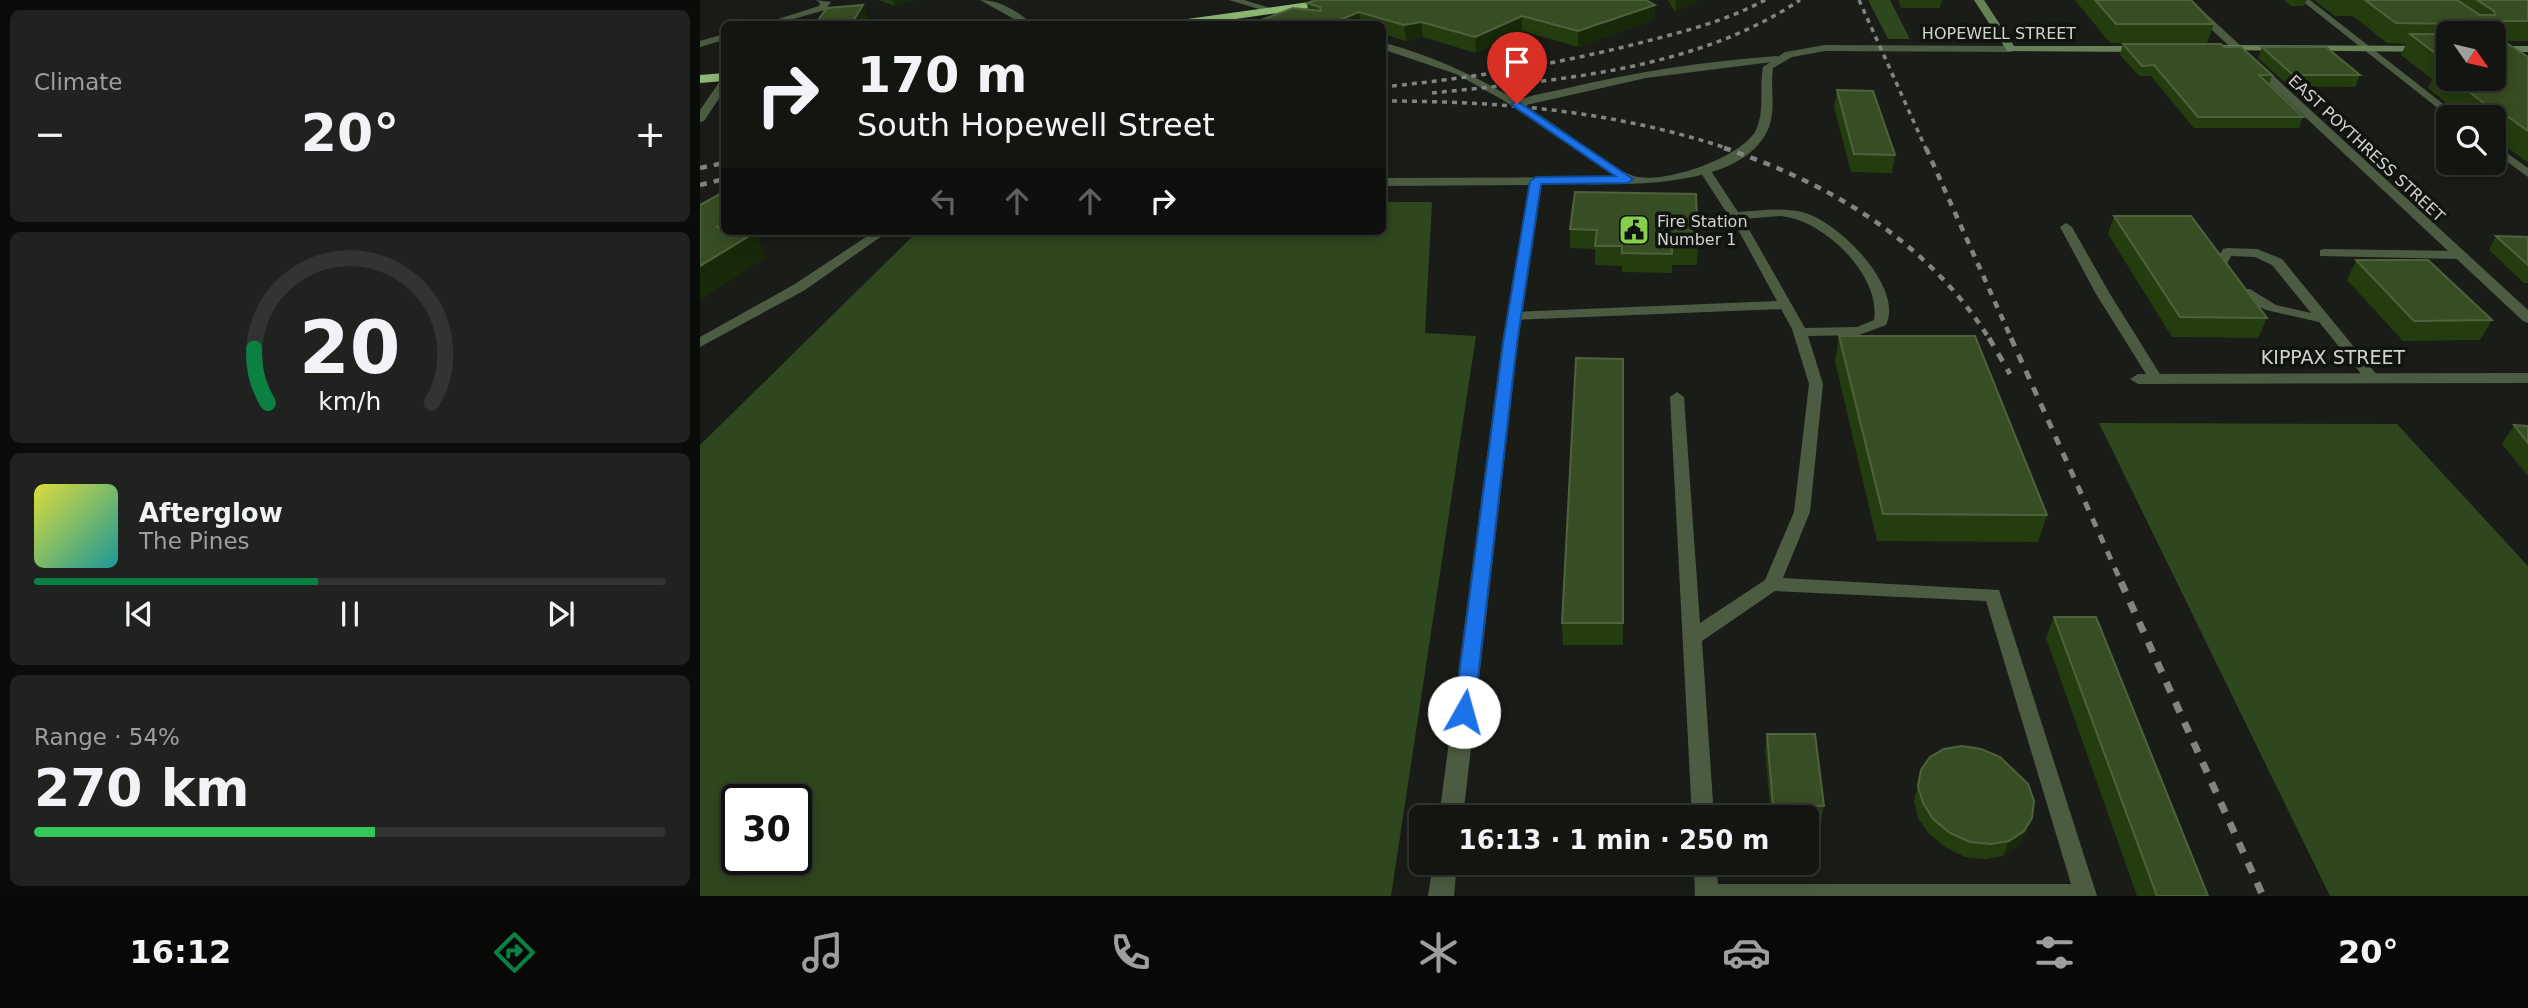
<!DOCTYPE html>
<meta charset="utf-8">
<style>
:root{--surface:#131511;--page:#20221f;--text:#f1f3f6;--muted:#9d9f9f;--line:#323431;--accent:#0b8043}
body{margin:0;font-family:"DejaVu Sans",sans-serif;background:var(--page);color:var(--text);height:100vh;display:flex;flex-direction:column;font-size:26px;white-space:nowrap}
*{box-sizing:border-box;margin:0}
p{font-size:23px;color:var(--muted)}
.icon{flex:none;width:38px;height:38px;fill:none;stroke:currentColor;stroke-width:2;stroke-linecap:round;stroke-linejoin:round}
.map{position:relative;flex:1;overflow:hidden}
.side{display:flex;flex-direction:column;gap:10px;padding:10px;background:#0a0c09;width:700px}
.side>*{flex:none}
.hud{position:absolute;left:21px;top:21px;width:665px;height:214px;border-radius:10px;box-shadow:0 4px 18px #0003,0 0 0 2px var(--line);background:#131511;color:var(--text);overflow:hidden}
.needle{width:46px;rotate:124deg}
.fabs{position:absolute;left:1736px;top:21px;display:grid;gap:14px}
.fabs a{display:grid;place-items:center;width:70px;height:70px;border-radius:10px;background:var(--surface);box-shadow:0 4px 18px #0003,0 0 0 2px var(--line);font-size:35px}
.speed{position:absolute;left:21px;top:784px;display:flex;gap:14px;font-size:35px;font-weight:700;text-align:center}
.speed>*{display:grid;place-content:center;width:91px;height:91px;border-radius:50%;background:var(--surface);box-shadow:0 4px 18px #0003,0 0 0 2px var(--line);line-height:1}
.speed .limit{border:4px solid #111;border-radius:10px;background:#fff;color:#111}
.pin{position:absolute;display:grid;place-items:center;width:60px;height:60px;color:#fff;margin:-72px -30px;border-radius:50% 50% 50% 0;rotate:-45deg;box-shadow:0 0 7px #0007}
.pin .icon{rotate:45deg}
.me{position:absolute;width:77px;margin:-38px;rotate:7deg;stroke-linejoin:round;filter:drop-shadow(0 0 5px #0008)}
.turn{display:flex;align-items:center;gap:24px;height:147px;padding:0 21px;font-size:32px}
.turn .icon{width:91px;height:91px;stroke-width:2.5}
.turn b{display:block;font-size:49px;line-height:60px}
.lanes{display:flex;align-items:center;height:66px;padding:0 21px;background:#0003;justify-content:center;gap:35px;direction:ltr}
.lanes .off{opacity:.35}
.big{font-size:52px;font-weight:800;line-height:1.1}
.side .card{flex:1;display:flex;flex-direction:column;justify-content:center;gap:10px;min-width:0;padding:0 24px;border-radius:10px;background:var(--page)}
.side .dial{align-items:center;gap:0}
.dial svg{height:182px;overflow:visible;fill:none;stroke:var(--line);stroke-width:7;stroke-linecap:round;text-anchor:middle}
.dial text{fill:var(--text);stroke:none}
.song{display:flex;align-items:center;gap:21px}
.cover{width:84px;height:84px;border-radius:10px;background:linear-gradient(135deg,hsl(60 70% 55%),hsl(180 70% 35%))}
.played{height:7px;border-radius:4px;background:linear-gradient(90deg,var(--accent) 45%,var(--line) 45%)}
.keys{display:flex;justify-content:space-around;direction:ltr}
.heat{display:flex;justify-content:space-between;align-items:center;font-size:38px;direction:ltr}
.charge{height:10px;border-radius:5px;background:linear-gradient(90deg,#34c759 54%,var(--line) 0)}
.trip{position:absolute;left:709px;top:805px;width:410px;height:70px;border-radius:10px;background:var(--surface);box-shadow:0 4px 18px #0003,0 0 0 2px var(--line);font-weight:800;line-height:70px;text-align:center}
.menu{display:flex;height:112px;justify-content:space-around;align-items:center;background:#080807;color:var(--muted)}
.menu .icon{width:49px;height:49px}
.menu .selected{color:var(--accent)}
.menu b{font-size:32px;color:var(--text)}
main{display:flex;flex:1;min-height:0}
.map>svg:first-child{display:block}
.green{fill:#2f471e;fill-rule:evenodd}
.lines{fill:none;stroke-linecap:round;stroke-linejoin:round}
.lane{fill:#4c5c42;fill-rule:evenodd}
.street{fill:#4c5c42;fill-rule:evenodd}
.secondary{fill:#678157;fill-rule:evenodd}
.highway{fill:#8fb875;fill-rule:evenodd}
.rail-far3{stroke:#828480;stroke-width:3.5;stroke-dasharray:5 5;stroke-linecap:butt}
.rail-far2{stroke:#828480;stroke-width:4.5;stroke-dasharray:7 7;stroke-linecap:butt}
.rail-far1{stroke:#828480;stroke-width:5;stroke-dasharray:9 9;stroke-linecap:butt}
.rail{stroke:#828480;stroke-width:7;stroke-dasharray:11 11;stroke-linecap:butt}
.wall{fill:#243d0f;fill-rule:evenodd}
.shaded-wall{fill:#182909}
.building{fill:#374d23;stroke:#4f623e;stroke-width:2}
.route{fill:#1a73e8;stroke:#114b97;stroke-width:2}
.labels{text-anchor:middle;stroke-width:7;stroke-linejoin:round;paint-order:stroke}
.far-street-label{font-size:16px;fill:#d1d3d0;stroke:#10130e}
.far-poi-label{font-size:16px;fill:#d1d3d0;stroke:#10130e;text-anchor:start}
.street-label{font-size:19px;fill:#d1d3d0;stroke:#10130e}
</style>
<main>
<section class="side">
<div class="card"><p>Climate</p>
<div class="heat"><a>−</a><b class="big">20°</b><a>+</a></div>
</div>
<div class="card dial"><svg viewBox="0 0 100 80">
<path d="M14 69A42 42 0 1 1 86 69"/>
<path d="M14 69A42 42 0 0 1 8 45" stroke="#0b8043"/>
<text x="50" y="56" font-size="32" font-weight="700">20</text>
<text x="50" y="72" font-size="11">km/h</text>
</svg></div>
<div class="card">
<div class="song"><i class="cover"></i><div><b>Afterglow</b><p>The Pines</p></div></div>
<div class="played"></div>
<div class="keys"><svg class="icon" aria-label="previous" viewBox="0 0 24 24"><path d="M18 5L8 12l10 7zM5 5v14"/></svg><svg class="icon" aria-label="pause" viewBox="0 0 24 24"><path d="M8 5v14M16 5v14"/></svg><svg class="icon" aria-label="next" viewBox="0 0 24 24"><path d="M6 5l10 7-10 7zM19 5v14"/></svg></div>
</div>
<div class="card"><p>Range · 54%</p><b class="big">270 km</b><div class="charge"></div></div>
</section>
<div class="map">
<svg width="1828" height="896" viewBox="0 0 1828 896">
<rect width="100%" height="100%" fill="#191c17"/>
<path class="green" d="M 1168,0 L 1190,0 L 1210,39 L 1188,39 Z
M 683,202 L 732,202 L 725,333 L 776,336 L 691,896 L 0,896 L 0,445 L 218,231 L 682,231 ZM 37,800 L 96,800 L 96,859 L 37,859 Z
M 1399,423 L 1697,424 L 1828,566 L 1828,896 L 1630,896 Z"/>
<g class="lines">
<path class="lane" d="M 280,0 C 299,0 318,11 332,24 L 323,24 Z
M 1601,0 L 1610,0 L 1760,117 L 1749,117 Z
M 1077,56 L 1082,59 L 1080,61 L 946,78 L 817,107 L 812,104 C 825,95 848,93 863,89 C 934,72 1005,61 1077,56 Z
M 1794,144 L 1828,168 L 1828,177 L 1794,152 Z
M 1005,167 L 1009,168 L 1038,212 C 1061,211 1086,206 1108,214 C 1141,225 1204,288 1186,325 L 1159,335 L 1108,336 L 1123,384 L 1110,512 L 1083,578 L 1299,590 L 1397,896 L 995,896 L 994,863 L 1016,863 L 1018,884 L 1371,884 L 1286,601 L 1075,591 L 1002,641 L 1014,817 L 992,817 L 970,397 L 977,392 L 984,397 L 1000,623 L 1065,580 L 1094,512 L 1109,384 L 1092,329 L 1081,309 L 814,320 L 807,316 L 814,312 L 1077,301 L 1041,235 L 999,170 ZM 1080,216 C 1123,219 1181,275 1174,320 L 1157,327 L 1105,328 L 1043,219 Z
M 1366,223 L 1372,227 L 1410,294 L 1463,379 L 1461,382 L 1451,382 L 1396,294 L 1360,227 Z
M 175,231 L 189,231 L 105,290 L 0,347 L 0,337 L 95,284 Z
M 1527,248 L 1557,249 L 1582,259 L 1677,375 L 1679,378 L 1677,381 L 1667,381 L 1619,322 L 1566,310 L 1548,301 L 1538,292 L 1540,289 L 1550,289 L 1576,305 L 1611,313 L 1572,265 L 1555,257 L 1531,256 L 1527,264 L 1534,273 L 1533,276 L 1523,276 L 1514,264 L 1523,249 Z
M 1624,249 L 1759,251 L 1765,255 L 1759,259 L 1620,256 L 1620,250 Z"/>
<path class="street" d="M 116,0 L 131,2 L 125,10 L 76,24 L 62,24 L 119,6 L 120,3 Z
M 529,0 L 544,0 L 622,24 L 608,24 Z
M 1480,0 L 1491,0 L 1828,310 L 1828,323 L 1823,321 Z
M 24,34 L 24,40 L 0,47 L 0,41 Z
M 682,42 C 745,60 792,83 846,119 C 870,135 907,165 931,175 C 958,187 1042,158 1056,130 C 1065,111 1059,87 1063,67 L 1085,52 L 1125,45 L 1311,46 L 1316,49 L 1311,52 L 1125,51 L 1092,57 L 1073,68 C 1070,87 1076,109 1069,127 C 1042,196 901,183 842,184 L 818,343 L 763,817 L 739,817 L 802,343 L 829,185 L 682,186 L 682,178 L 916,177 L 803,100 L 756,74 L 682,49 Z
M 24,80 L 24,91 L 4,121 L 0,122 L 0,110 L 20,81 Z
M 1828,373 L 1828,383 L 1438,384 L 1430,379 L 1438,374 Z
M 733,863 L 757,863 L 754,896 L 728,896 Z"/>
<path class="secondary" d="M 1274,0 L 1284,0 L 1314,46 L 1445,46 L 1450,49 L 1445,52 L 1307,51 Z
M 1519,45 L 1748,46 L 1748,52 L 1515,50 L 1515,46 Z
M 1794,46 L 1828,46 L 1828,52 L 1794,52 Z"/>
<path class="highway" d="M 623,0 L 653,0 L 647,3 L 501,24 L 474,24 L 480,20 Z
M 24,73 L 24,81 L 0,83 L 0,75 Z"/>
<path class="rail-far3" d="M 1159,0 L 1226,149
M 682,87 C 774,78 865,63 955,39 C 993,29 1030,19 1065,0
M 732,93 C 856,80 994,71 1100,0
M 682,101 C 801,101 916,111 1029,149"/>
<path class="rail-far2" d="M 1024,148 C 1130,183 1230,243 1290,340
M 1226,148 L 1312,340
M 0,168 L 24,163
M 0,185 L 24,179"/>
<path class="rail-far1" d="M 1289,338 L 1310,374
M 1311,338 L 1422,584"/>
<path class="rail" d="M 1421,582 L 1563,896"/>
</g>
<path class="wall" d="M 179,0 L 214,0 L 195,6 Z
M 968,0 L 998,0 L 996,2 L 975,12 Z
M 1198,0 L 1242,0 L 1240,8 L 1201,8 Z
M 1375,0 L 1491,0 L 1514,24 L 1507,43 L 1410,43 Z
M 1566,0 L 1607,0 L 1604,6 L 1591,6 L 1584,0 Z
M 1614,0 L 1828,0 L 1828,41 L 1803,41 L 1828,57 L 1828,163 L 1794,137 L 1794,117 L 1763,117 L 1728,88 L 1732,79 L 1701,55 L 1706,44 L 1687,43 L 1653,16 L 1635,16 ZM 1748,33 L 1794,33 L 1794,79 L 1748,79 Z
M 607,3 L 955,5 L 954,20 L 878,47 L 822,31 L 776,53 L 723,37 L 706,41 L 682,34 L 682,24 L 551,24 L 608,10 Z
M 1423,44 L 1524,47 L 1572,75 L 1569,85 L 1603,117 L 1599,128 L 1494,128 L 1451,76 L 1439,76 L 1420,55 Z
M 1562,47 L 1660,75 L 1655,87 L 1589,86 L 1558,58 Z
M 1137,90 L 1195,155 L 1192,173 L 1151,172 L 1134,107 Z
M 875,192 L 998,246 L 997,265 L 972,265 L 972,273 L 922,272 L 922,266 L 895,265 L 895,249 L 870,248 L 870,229 Z
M 1414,216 L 1567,318 L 1558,338 L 1472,337 L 1408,234 Z
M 1796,236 L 1828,237 L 1828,283 L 1824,283 L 1789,250 Z
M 1656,260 L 1792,320 L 1780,340 L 1703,341 L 1647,280 Z
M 1139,336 L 1347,515 L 1338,542 L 1177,541 L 1135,361 Z
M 923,359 L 923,645 L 863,645 L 862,623 Z
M 1814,425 L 1828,426 L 1828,476 L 1802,444 Z
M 1354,617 L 1508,896 L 1437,896 L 1346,638 Z
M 1067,734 L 1124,806 L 1121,821 L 1106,821 L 1106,817 L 1071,817 L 1065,749 Z
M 1221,770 L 1326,833 L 1318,846 L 1303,856 L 1285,859 L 1265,857 L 1245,847 L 1229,834 L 1218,818 L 1214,801 Z"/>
<path class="shaded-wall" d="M 192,0 L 214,0 L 195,6 Z
M 976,0 L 998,0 L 996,2 L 975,12 Z
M 163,5 L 169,20 L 167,24 L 151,24 Z
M 955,5 L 954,20 L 878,47 L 878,31 Z
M 659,12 L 661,24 L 630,24 Z
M 822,16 L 822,31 L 776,53 L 775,37 Z
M 721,22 L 723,37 L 706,41 L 704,25 Z
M 24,223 L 24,231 L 63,231 L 56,235 L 67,257 L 0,300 L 0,266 L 17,227 Z
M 1332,818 L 1326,833 L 1318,846 L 1303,856 L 1309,841 Z"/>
<path class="building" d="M 616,0 L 946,0 L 955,5 L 878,31 L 822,16 L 775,37 L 721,22 L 704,25 L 659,12 L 630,24 L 551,24 L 593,8 L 621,11 L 620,7 L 607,3 Z
M 1395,0 L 1491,0 L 1514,24 L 1416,24 Z
M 1665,0 L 1757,0 L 1780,15 L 1795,15 L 1794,11 L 1777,0 L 1828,0 L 1828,21 L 1772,21 L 1792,33 L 1758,33 L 1759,24 L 1696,23 Z
M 163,5 L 151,24 L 115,24 L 127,8 Z
M 1710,34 L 1748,34 L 1748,63 Z
M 1794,35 L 1828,57 L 1828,131 L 1796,108 L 1790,108 L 1753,79 L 1794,79 Z
M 1423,44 L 1521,44 L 1524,47 L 1541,47 L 1572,75 L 1559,75 L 1603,117 L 1498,117 L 1454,65 L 1442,66 Z
M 1562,47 L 1626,47 L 1660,75 L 1593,75 Z
M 1738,67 L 1748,67 L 1748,75 Z
M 1137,90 L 1173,91 L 1195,155 L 1154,154 Z
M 875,192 L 996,194 L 998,246 L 972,246 L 972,254 L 922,253 L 922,246 L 895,246 L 897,230 L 870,229 Z
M 20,194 L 24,194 L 24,223 L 17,227 L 24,229 L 24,231 L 41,231 L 54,233 L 0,266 L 0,205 Z
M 1414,216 L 1491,216 L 1567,318 L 1480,317 Z
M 1796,236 L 1828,237 L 1828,265 Z
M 1656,260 L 1728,260 L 1792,320 L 1714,321 Z
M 1139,336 L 1275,336 L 1347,515 L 1183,514 Z
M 876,358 L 923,359 L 923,623 L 862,623 Z
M 1814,425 L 1828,426 L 1828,443 Z
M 1354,617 L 1396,617 L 1508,896 L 1457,896 Z
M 1067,734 L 1115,734 L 1124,806 L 1073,805 Z
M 1262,746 L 1281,749 L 1300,757 L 1328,784 L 1334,801 L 1332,818 L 1324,831 L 1309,841 L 1291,844 L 1270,842 L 1250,833 L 1233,819 L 1223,803 L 1218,786 L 1221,770 L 1230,757 L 1244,749 Z"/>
<path class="route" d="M 817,101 L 933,179 L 928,183 L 841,184 L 817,343 L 774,712 L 771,718 L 757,718 L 754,712 L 803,343 L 830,181 L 836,177 L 915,176 L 813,106 L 812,104 Z"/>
<defs>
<g id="civic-square" transform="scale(1.575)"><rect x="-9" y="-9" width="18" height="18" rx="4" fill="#85cf4c" stroke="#10130e"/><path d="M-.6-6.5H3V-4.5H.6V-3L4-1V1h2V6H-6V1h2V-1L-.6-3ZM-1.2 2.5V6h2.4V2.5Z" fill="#111"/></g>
</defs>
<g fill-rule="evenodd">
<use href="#civic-square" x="934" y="230"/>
</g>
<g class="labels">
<g class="far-street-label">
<text x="1299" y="39">HOPEWELL STREET</text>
<text transform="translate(1667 148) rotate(43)" y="6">EAST POYTHRESS STREET</text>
</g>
<g class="far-poi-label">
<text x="957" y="227">Fire Station<tspan x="957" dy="18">Number 1</tspan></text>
</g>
<g class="street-label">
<text x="1633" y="364">KIPPAX STREET</text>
</g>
</g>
</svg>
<div class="fabs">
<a><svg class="needle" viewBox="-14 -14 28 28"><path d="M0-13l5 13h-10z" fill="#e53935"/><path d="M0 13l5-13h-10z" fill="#9d9f9f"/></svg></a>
<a><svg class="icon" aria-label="search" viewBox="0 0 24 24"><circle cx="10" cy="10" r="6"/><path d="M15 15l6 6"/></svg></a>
</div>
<div class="speed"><div class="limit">30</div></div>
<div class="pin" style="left:817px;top:104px;background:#d93025"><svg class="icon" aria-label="arrive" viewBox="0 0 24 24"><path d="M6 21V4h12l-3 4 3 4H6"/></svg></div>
<svg class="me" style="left:764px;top:712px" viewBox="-20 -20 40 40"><circle r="19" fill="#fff"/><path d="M0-13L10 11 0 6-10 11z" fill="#1a73e8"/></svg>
<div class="trip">16:13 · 1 min · 250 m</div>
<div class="hud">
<div class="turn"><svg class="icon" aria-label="right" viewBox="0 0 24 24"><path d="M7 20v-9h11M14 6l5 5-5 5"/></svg><div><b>170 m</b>South Hopewell Street</div></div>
<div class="lanes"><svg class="icon off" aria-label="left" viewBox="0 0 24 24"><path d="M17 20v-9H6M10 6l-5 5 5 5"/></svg><svg class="icon off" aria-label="ahead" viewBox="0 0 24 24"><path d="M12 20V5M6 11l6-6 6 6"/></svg><svg class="icon off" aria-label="ahead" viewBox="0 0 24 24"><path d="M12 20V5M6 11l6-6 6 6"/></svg><svg class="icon" aria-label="right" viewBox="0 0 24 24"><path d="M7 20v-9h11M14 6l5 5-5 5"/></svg></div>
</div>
</div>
</main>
<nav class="menu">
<b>16:12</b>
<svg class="icon selected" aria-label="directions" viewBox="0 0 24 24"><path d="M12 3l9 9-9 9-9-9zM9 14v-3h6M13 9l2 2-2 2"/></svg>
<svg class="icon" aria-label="music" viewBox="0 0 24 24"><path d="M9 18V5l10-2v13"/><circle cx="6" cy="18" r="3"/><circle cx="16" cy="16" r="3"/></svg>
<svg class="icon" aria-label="phone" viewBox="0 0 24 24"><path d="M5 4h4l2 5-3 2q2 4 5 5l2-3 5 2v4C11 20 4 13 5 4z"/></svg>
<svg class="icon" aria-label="climate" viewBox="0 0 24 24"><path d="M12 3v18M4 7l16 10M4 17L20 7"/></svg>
<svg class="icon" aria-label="car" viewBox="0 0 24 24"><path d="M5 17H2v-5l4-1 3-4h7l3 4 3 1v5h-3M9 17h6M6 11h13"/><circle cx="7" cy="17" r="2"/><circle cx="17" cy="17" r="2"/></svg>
<svg class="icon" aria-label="filters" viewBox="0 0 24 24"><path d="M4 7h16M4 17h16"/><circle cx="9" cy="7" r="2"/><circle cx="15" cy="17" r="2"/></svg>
<b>20°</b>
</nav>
